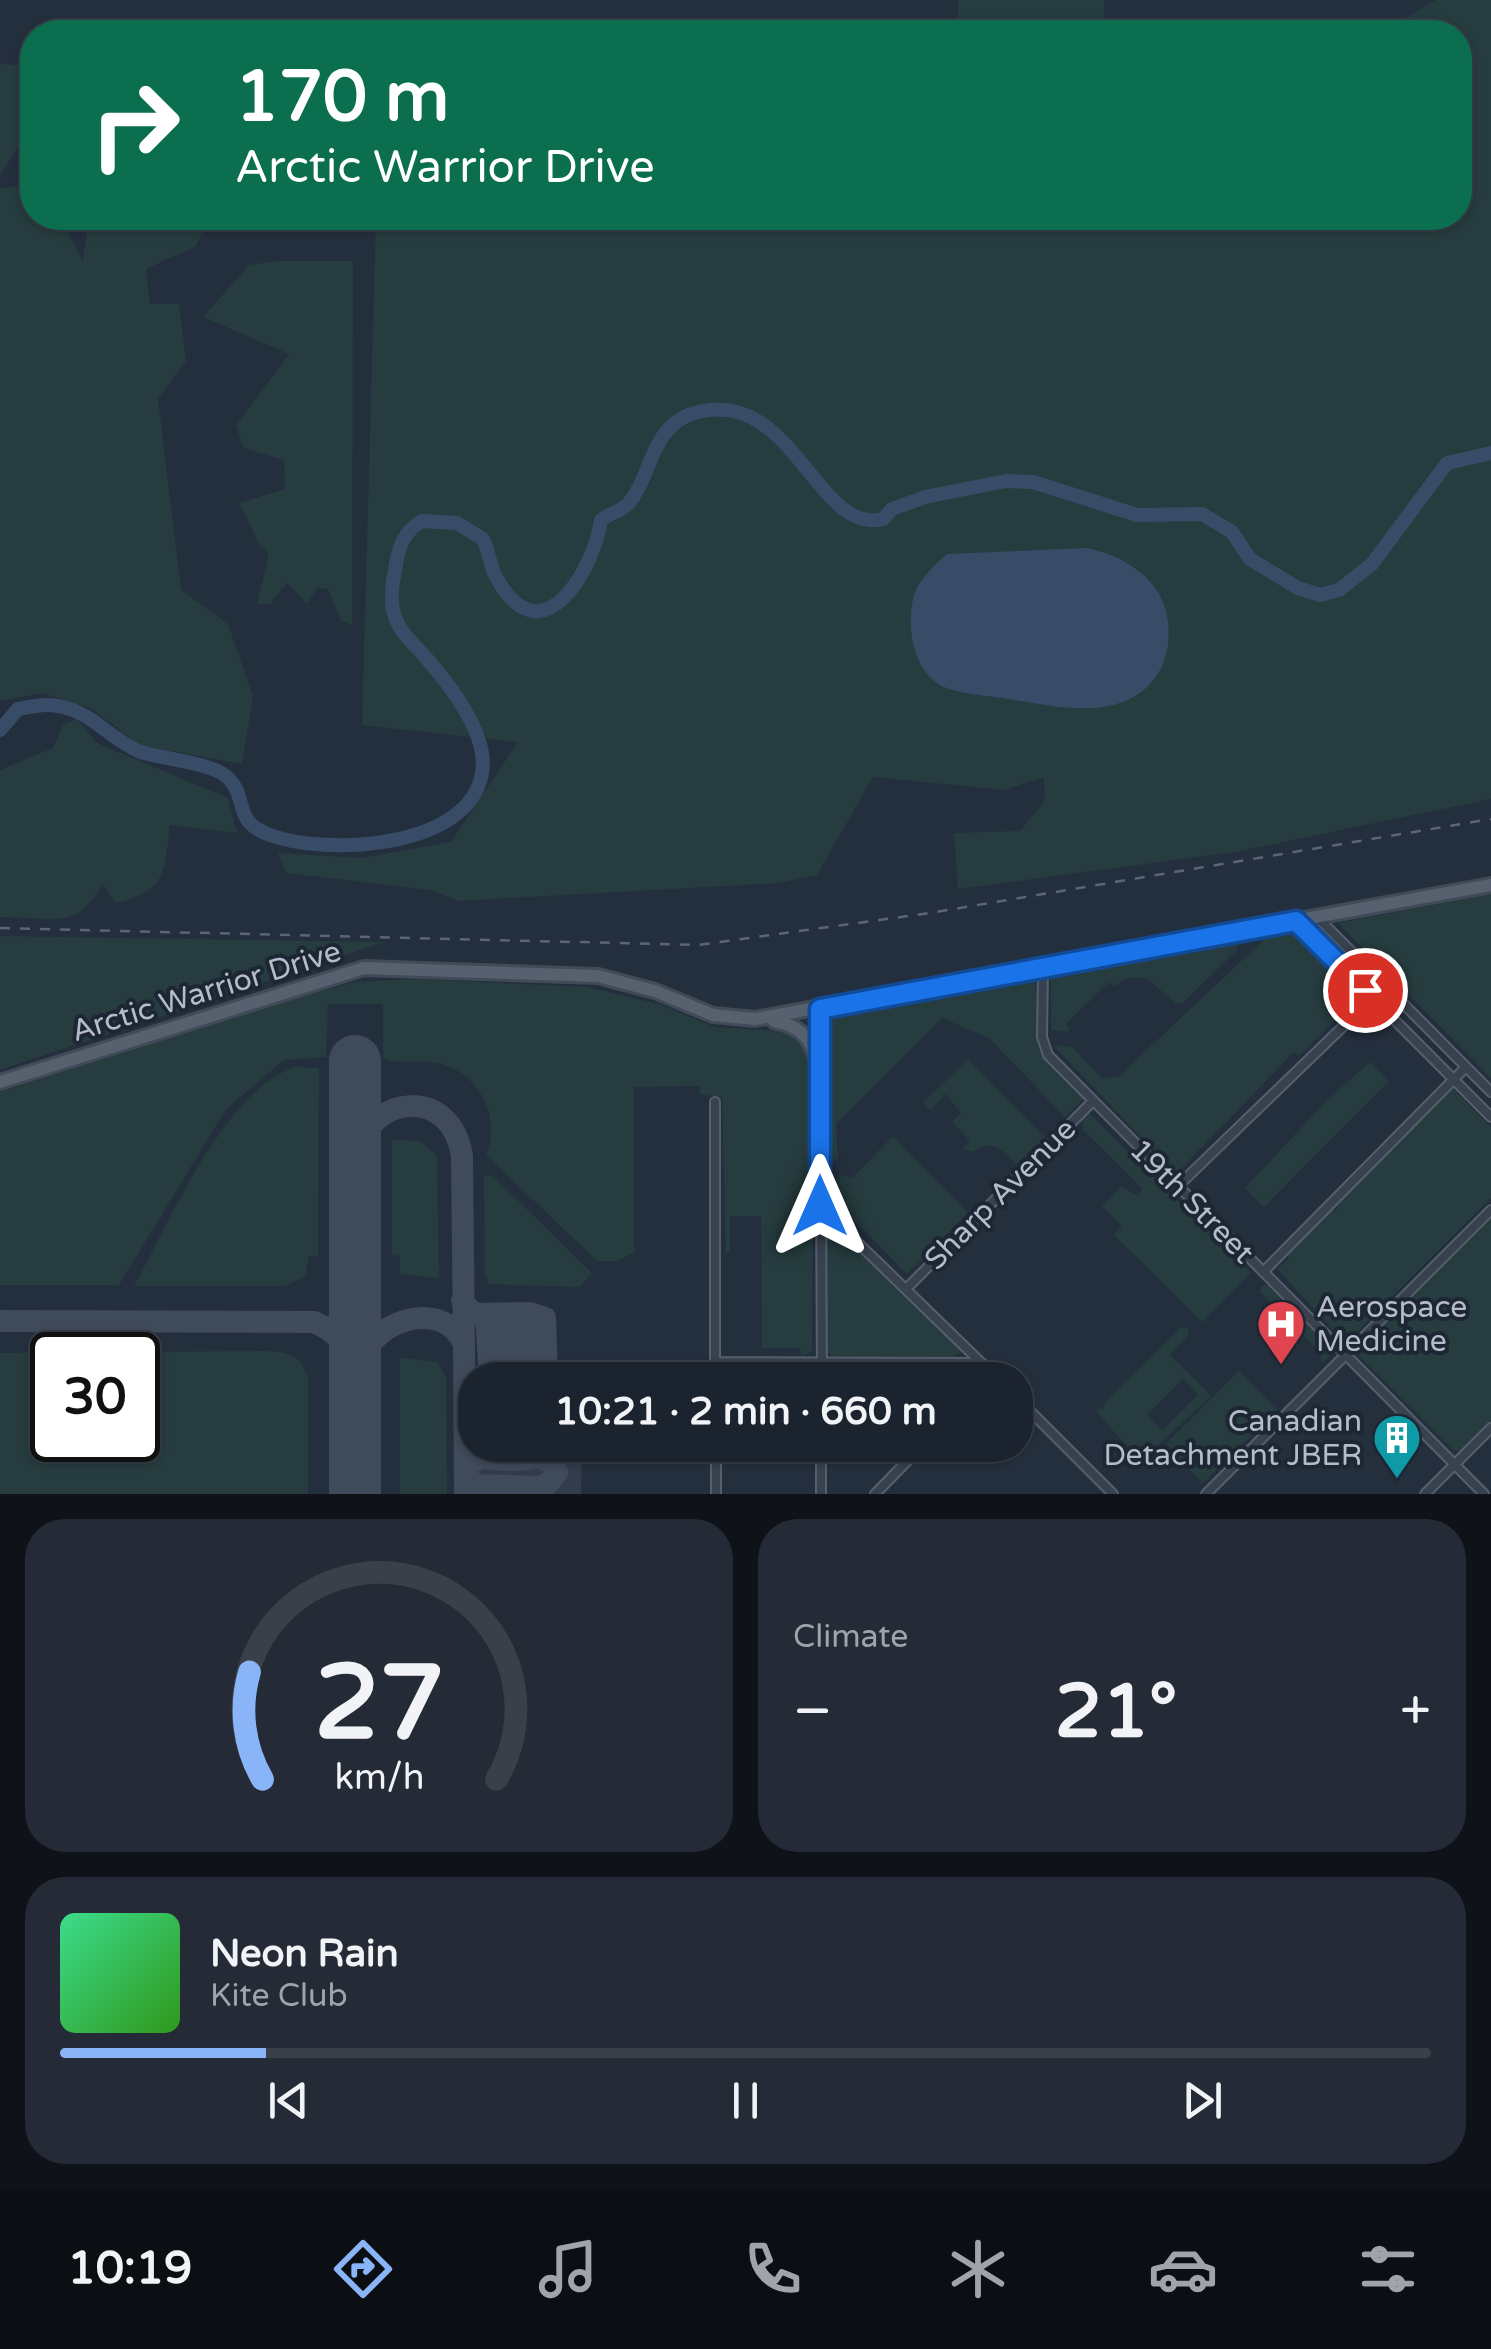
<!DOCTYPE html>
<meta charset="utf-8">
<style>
:root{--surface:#1b232e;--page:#242b36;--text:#f1f3f6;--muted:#a0a4aa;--line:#39404a;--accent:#8ab4f8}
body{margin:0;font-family:"Varela Round",sans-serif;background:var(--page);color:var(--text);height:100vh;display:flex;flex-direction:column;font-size:38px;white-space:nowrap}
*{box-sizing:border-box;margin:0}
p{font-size:32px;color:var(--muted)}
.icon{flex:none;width:55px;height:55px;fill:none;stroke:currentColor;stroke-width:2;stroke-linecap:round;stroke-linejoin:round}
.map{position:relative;height:1494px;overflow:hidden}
.details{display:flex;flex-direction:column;gap:25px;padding:25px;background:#0f1319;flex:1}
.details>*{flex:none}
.top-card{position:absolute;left:20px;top:20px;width:1452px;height:210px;border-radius:40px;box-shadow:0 2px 8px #0004,0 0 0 2px var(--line);background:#0b6e4f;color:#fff;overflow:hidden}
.speed{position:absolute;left:30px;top:1332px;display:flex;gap:20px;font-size:50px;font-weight:700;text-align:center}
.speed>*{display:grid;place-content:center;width:130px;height:130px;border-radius:50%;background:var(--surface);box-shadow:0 2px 8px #0004,0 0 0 2px var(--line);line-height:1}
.speed .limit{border:5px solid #111;border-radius:15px;background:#fff;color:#111}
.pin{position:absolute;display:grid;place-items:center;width:85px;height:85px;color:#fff;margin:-42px;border:5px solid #fff;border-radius:50%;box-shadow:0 2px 10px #0007}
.me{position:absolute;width:110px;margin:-55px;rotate:0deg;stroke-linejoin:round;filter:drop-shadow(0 0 8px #0008)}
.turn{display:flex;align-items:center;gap:35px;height:210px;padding:0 50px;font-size:45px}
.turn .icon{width:130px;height:130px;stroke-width:2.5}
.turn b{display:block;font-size:70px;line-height:85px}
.big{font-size:75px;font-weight:700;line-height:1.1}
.details .tile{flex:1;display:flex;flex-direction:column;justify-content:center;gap:15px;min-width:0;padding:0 35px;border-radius:40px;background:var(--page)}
.details .dial{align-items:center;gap:0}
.dial svg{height:260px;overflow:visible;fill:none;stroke:var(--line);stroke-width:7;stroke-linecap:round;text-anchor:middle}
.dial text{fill:var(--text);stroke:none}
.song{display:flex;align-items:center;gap:30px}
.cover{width:120px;height:120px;border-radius:15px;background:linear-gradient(135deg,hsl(150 70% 55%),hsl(110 70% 35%))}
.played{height:10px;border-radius:5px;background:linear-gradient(90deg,var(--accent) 15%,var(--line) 15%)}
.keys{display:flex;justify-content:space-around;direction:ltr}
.heat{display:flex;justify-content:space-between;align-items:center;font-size:55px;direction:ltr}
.details .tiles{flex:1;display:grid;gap:25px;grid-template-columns:1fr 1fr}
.tile:last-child{grid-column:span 2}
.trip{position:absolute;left:458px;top:1362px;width:575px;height:100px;border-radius:40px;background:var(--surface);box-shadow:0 2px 8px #0004,0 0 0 2px var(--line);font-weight:700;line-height:100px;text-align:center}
.tab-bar{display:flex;height:160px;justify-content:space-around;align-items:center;background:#0b0e12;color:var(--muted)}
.tab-bar .icon{width:70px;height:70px}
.tab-bar .active{color:var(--accent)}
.tab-bar b{font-size:45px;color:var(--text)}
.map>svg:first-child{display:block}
.airport{fill:#323c4b}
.green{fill:#263c3f;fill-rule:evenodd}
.water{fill:#394c67}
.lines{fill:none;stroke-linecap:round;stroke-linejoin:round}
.river{stroke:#394c67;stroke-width:14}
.taxiway{stroke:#3f4a5a;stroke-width:22}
.runway{stroke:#3f4a5a;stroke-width:52}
.street-casing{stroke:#565f6c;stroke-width:12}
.primary-casing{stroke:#414a57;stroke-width:18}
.street{stroke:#38414e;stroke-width:8}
.primary{stroke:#56606e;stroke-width:12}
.rail{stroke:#5a6575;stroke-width:2.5;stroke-dasharray:10 10;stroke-linecap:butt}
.route-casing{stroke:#114b97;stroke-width:25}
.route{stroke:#1a73e8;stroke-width:18}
.labels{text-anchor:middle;stroke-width:8;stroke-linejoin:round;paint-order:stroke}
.street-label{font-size:30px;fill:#b4bcc9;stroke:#1d2633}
.poi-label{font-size:30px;fill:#b4bcc9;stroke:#1d2633;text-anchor:start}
</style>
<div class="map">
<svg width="1491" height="1494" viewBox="0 0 1491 1494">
<rect width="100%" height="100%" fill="#242f3e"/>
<path class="airport" d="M 471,1432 L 475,1432 L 475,1445 L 582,1445 L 581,1494 L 471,1494 Z"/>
<path class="green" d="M 958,0 L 1104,0 L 1104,32 L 986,32 L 958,23 Z
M 1436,0 L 1491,0 L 1491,799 L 1235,852 L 958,889 L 954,833 L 1020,831 L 1045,800 L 1044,777 L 1004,790 L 873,777 L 817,875 L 779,883 L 458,901 L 430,890 L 286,873 L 278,853 L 362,858 L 451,842 L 518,742 L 362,725 L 376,218 L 1460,218 L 1460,32 L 1382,32 Z
M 0,64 L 32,66 L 32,126 L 0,175 Z
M 32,184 L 32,218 L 60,218 L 83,261 L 89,218 L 208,218 L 196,246 L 146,269 L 150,304 L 179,304 L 186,361 L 158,399 L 181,590 L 228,624 L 253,696 L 242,764 L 139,745 L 92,709 L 43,693 L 0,701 L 0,189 Z
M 278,261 L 353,261 L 352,625 L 341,621 L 328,589 L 317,588 L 307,604 L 287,583 L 270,604 L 257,604 L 269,553 L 259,544 L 239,503 L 285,489 L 284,460 L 243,448 L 236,425 L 289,354 L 203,317 L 249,265 Z
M 77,719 L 97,743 L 228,798 L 237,833 L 170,825 C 164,871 168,891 116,903 L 102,884 C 78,932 50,917 0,917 L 0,770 L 53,748 L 63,725 Z
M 1491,894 L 1491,1078 L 1338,923 Z
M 1293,930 L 1360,995 L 1299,1056 L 1294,1052 L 1176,1174 L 1053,1045 L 1072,1047 L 1102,1078 L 1118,1077 L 1269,935 Z
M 0,936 L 384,942 L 0,1070 Z
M 1229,942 L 1239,943 L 1236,951 L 1183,1003 L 1176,1004 L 1147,978 L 1129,978 L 1114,986 L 1109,982 L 1066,1024 L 1070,1030 L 1066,1032 L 1051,1030 L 1051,975 Z
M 1035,978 L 1039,1050 L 1083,1099 L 1065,1117 L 989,1038 L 942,1018 L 836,1124 L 838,1159 L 830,1163 L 829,1033 L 835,1016 Z
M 414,979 L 587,987 L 659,1004 L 715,1027 L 795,1032 L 814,1060 L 812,1351 L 801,1357 L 800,1348 L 762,1348 L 761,1216 L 730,1216 L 730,1253 L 726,1253 L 722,1098 L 700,1094 L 699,1086 L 634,1087 L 634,1253 L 616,1261 L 597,1261 L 486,1155 C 502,1118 479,1072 438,1063 C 420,1059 400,1065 383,1058 L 383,1004 L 328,1004 L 326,1057 L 284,1060 L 226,1109 L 119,1285 L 0,1285 L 0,1092 L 298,997 L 355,982 Z
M 968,1059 L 1045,1137 L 1017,1165 C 1002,1149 993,1138 972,1152 L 962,1149 L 970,1141 L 952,1122 L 961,1113 L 946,1094 L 930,1110 L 923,1103 Z
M 1370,1062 L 1389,1081 L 1264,1207 L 1245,1188 L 1329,1098 Z
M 296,1067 L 319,1068 L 318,1256 L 309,1256 L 305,1276 L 286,1286 L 134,1286 C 168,1225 225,1088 296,1067 Z
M 1453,1089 L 1491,1127 L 1491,1198 L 1349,1340 L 1343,1340 L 1277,1269 L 1289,1258 L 1286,1255 L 1333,1209 L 1336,1211 L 1340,1202 Z
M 1089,1113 L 1251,1273 L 1202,1322 L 1114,1235 L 1122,1227 L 1102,1206 L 1121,1187 L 1137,1195 L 1143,1189 L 1083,1130 L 1082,1120 Z
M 893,1136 L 968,1213 L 907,1274 L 836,1202 L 829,1188 L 841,1174 L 852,1178 Z
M 392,1140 L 420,1141 L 437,1156 L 439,1278 L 400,1274 L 400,1256 L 392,1255 Z
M 484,1175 L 493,1176 L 592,1273 L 580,1287 L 489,1284 L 485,1275 Z
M 1491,1219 L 1491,1423 L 1462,1452 L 1453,1450 L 1359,1356 L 1359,1350 Z
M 831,1224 L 957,1344 L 960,1353 L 953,1357 L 831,1356 L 827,1352 L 827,1232 Z
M 1262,1285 L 1270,1285 L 1335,1350 L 1323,1363 L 1319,1358 L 1322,1354 L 1260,1292 Z
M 1181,1327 L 1188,1329 L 1188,1336 L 1170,1355 L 1211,1396 L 1141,1461 L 1096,1412 L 1100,1407 L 1103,1410 L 1105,1402 ZM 1183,1379 L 1198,1395 L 1162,1431 L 1147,1415 Z
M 268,1351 C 292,1353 302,1356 308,1380 L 308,1494 L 0,1494 L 0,1353 ZM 52,1355 L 138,1355 L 138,1440 L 52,1440 Z
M 400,1358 L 437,1362 L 446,1377 L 447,1494 L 400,1494 Z
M 1239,1371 L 1277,1410 L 1203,1483 L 1165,1445 Z"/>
<path class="water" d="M 1087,548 C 1120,555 1157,575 1166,611 C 1171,631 1169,653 1160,670 C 1129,725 1058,707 1008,699 C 988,695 958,695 940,685 C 912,670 906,623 914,595 C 920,578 934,566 947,554 Z"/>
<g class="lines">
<path class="river" d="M 0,730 L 18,709 C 34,706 48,703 63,707 C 94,714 112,741 141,752 C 162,759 214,763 228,778 C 249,798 231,821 270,835 C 325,856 470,849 482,773 C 489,735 450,685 427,659 C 416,645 401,635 395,617 C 389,601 393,581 396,564 C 399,545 405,531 422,521 L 457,523 L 483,539 C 489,551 490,566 496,577 C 541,660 593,572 601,520 C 609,514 621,511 628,504 C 655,473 649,416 710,410 C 796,401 820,535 883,519 L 892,509 L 925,497 L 1006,481 L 1033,482 L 1137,515 L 1202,514 L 1232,532 L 1250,559 L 1298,588 L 1320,595 L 1339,590 L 1372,564 L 1447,463 L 1491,453"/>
<path class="taxiway" d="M 355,1156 C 371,1092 452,1087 462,1156 L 464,1345
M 462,1301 L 474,1314 L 530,1313 L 545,1318 L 547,1380
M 513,1313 L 527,1324 L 528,1380
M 486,1314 L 490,1380
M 494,1314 L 507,1322 L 508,1380
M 0,1321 L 314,1322 C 340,1333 349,1349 355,1376
M 356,1378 C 363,1318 445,1296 464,1345 L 465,1494
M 471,1453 C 491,1463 543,1464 556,1445
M 481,1458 L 469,1463 L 465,1473 L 475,1485 L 539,1487 L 549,1483 L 557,1472 L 550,1462 L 540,1458"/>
<path class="runway" d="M 355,1494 L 355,1061"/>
<g class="street-casing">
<path id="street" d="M 1318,918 L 1491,1092
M 1296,921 L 1491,1117
M 1043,967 L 1042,1037 L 1048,1055 L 1484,1494
M 820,1009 L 822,1380
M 715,1102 L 715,1380
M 1178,1186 L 1386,985
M 820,1206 L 999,1380
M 1263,1272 L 1466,1067
M 908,1287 L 1093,1101
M 715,1362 L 982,1363
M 1015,1396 L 1113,1494
M 716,1445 L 716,1494
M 821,1494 L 821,1445
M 875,1494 L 923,1445
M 1206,1494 L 1491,1210
M 1425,1494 L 1491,1428"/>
</g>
<g class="primary-casing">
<path id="primary" d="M 774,1021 C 805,1026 813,1044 821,1071
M 0,1082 L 364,968 L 598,976 L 655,991 L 713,1015 L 755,1019 L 1491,885"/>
</g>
<use href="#street" class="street"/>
<use href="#primary" class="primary"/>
<path class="rail" d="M 0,928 L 698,945 L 930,913 L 1491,819"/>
</g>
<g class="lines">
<g class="route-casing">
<path id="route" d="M 820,1206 L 820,1009 L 1296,921 L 1365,990"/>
</g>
<use href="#route" class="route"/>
</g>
<defs>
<g id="hospital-pin" transform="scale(2.5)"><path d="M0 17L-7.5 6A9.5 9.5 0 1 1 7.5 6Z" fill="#e0444e" stroke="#1d2633"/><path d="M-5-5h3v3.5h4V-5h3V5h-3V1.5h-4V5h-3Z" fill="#fff"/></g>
<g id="building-pin" transform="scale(2.5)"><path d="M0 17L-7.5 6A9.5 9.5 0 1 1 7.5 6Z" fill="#0f9aa8" stroke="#1d2633"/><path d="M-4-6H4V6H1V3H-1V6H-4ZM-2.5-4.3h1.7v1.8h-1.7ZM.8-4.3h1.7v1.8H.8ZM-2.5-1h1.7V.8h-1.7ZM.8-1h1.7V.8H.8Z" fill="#fff"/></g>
</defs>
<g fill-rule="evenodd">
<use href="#hospital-pin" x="1281" y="1324"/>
<use href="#building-pin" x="1397" y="1438"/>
</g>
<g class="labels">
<g class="street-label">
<text transform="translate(206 991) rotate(-17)" y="10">Arctic Warrior Drive</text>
<text transform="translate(1000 1194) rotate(-45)" y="10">Sharp Avenue</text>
<text transform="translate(1192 1201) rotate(45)" y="10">19th Street</text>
</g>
<g class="poi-label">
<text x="1316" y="1317">Aerospace<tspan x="1316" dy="34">Medicine</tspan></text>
<text x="1362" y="1431" text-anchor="end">Canadian<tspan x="1362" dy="34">Detachment JBER</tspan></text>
</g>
</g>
</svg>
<div class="speed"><div class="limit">30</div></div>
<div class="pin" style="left:1365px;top:990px;background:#d93025"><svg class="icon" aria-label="arrive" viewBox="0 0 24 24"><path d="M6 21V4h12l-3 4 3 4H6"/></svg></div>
<svg class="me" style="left:820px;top:1206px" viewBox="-20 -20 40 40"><path d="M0-17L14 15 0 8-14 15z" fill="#1a73e8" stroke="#fff" stroke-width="4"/></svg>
<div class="trip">10:21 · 2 min · 660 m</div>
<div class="top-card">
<div class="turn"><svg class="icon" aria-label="right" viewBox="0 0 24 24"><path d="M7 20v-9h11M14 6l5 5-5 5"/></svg><div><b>170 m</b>Arctic Warrior Drive</div></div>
</div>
</div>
<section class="details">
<div class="tiles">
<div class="tile dial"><svg viewBox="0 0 100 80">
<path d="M14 69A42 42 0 1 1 86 69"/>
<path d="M14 69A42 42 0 0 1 10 36" stroke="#8ab4f8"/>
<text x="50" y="56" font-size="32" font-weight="700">27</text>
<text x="50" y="72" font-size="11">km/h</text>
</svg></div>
<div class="tile"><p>Climate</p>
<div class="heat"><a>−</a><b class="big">21°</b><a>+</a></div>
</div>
<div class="tile">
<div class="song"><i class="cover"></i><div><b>Neon Rain</b><p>Kite Club</p></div></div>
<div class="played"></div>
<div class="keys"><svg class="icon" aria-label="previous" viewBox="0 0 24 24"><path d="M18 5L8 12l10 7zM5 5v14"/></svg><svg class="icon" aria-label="pause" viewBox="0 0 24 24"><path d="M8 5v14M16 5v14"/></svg><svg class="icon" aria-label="next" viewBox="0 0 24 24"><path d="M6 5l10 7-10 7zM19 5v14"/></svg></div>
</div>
</div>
</section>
<nav class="tab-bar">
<b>10:19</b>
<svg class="icon active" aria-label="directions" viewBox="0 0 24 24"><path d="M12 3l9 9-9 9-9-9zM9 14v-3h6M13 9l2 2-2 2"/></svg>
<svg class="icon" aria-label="music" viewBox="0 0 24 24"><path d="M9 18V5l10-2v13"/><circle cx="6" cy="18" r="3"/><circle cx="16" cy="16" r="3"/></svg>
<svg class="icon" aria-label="phone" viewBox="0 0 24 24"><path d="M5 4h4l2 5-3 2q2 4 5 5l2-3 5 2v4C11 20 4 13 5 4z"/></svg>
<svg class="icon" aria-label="climate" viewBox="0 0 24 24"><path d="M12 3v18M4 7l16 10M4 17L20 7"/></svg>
<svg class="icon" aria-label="car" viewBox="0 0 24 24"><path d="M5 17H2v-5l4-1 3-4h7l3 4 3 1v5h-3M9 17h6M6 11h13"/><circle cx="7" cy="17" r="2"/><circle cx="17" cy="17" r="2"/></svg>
<svg class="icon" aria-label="filters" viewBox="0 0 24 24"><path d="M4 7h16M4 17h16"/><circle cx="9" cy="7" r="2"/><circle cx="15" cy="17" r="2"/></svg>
</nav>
